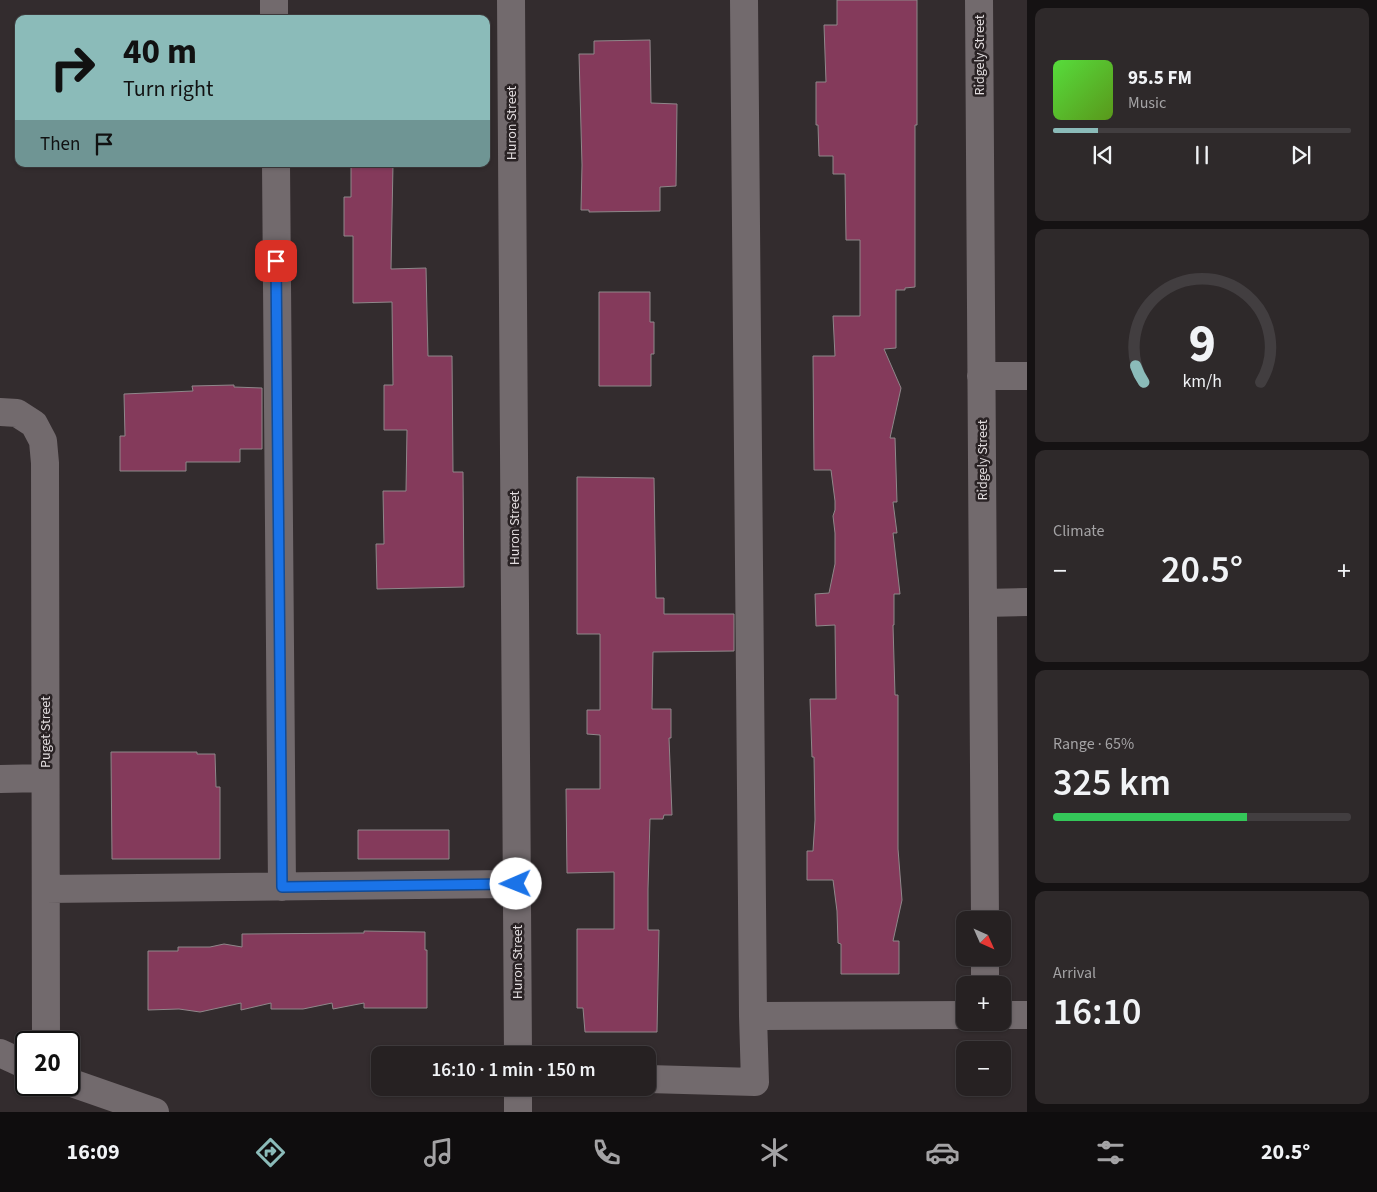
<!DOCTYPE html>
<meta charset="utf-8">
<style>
:root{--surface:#262122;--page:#2e292a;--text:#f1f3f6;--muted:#a4a3a5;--line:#423e40;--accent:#8bbbb9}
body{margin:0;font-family:"Source Sans 3",sans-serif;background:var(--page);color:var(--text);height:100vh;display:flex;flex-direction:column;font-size:19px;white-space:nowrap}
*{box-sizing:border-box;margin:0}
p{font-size:16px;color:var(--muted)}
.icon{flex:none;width:28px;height:28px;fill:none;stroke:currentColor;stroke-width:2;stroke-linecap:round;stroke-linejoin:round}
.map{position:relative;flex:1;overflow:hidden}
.panel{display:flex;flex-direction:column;gap:8px;padding:8px;background:#151213;width:350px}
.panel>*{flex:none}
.top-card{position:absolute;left:15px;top:15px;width:475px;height:152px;border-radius:10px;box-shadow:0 1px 4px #0004,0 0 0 1px var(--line);background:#8bbbb9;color:#111;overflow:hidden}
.needle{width:32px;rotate:135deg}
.tools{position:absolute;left:956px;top:911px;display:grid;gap:10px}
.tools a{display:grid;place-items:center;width:55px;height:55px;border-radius:10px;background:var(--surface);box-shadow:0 1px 4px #0004,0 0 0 1px var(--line);font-size:25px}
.speed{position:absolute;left:15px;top:1031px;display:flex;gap:10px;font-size:25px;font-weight:700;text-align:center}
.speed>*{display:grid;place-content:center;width:65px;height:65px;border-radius:50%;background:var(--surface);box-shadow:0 1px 4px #0004,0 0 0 1px var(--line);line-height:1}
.speed .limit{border:2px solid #111;border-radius:8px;background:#fff;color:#111}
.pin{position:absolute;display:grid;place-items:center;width:42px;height:42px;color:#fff;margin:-21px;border-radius:10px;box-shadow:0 2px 8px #0006}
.me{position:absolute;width:55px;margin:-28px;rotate:269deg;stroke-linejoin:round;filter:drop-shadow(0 0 4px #0008)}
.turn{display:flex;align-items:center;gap:18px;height:105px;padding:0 25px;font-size:22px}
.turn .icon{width:65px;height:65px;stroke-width:2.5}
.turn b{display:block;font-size:35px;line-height:42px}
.then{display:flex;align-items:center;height:48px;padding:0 25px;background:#0003;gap:10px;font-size:19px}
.big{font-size:38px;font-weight:600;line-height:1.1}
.panel .tile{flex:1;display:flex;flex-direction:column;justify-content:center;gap:8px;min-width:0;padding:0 18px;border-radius:10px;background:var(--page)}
.panel .dial{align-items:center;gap:0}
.dial svg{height:130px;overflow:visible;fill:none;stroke:var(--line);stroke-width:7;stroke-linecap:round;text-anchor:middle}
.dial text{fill:var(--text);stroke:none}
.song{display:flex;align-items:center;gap:15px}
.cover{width:60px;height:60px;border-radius:8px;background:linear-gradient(135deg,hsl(110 70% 55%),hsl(90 70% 35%))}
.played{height:5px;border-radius:2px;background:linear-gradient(90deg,var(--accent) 15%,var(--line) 15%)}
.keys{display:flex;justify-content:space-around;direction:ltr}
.heat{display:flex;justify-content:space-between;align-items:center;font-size:28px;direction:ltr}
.charge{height:8px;border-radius:4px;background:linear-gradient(90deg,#34c759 65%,var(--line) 0)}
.trip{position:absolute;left:371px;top:1046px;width:285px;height:50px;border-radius:10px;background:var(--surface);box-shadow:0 1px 4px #0004,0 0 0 1px var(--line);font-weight:600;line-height:50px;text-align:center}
.dock{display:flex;height:80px;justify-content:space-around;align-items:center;background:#0f0d0e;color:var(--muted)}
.dock .icon{width:35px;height:35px}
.dock .selected{color:var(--accent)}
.dock b{font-size:22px;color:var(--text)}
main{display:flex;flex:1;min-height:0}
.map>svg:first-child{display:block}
.building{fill:#843a5b;stroke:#8f878a}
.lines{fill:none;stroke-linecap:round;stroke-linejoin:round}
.minor{stroke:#726a6d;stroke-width:28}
.route-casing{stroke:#114b97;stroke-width:12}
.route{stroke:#1a73e8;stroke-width:9}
.labels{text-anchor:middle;stroke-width:5;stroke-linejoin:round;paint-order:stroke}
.street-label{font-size:14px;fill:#e1dcde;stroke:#292224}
</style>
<main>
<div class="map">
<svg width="1027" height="1112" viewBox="0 0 1027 1112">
<rect width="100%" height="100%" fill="#332c2e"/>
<path class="building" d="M 837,0 L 917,0 L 917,125 L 915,125 L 915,287 L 905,288 L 905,290 L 896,290 L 896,348 L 884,349 L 901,388 L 890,438 L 895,438 L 897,502 L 893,502 L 897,533 L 893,533 L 900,594 L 894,594 L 894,625 L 893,625 L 895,695 L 898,695 L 898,849 L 902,900 L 893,941 L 899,941 L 899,974 L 841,974 L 841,944 L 838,943 L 837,911 L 833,880 L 807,880 L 807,851 L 813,851 L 815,820 L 814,757 L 812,757 L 810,699 L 836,699 L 835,625 L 816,626 L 815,594 L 829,593 L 835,564 L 835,533 L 833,516 L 835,510 L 835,501 L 831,470 L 814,470 L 813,356 L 835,356 L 833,316 L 860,316 L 860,240 L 846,240 L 845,174 L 833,174 L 833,156 L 819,156 L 818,125 L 816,125 L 816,82 L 826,82 L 824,25 L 837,25 Z
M 650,40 L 651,103 L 677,104 L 676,186 L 660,187 L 660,211 L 589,212 L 589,210 L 581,210 L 582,165 L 579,54 L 594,54 L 594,41 Z
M 351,164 L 393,164 L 391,269 L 426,268 L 428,356 L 452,356 L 453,472 L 463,472 L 464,587 L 377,589 L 376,544 L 384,544 L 383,491 L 406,491 L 407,430 L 384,430 L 384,385 L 393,385 L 392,302 L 353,303 L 353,236 L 344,236 L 344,197 L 351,197 Z
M 599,292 L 650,292 L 650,322 L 654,322 L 654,354 L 651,354 L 651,386 L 599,386 Z
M 234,385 L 234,387 L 262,388 L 262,449 L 240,449 L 240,462 L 186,462 L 186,471 L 120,471 L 120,436 L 125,436 L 124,394 L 193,391 L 192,386 Z
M 577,477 L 654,478 L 656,598 L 664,598 L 664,614 L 734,614 L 734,651 L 653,652 L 652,709 L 671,709 L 671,738 L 669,738 L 672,815 L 664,815 L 663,819 L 650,819 L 648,889 L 648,930 L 659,930 L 657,1032 L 585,1032 L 583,1008 L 577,1008 L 577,929 L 614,929 L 614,872 L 567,873 L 566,789 L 600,789 L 600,735 L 587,734 L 587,710 L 600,710 L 600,634 L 577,634 Z
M 111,752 L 197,752 L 197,754 L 215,754 L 216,787 L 220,787 L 220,859 L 112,859 Z
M 358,830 L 449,830 L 449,859 L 358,859 Z
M 364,931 L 425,932 L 425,950 L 427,950 L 427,1008 L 364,1008 L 364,1003 L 333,1009 L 332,1003 L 303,1009 L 271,1009 L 271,1003 L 241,1010 L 241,1003 L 200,1012 L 179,1009 L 148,1010 L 148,951 L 178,951 L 178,947 L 210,947 L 224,944 L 242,947 L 242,934 L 364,933 Z"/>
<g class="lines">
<path class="minor" d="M 274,0 L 274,19
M 511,0 L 518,1055
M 979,0 L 985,920
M 276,164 L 282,887
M 981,376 L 1027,376
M 0,412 L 17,413 L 34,424 L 43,441 L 45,463 L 46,1042
M 983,603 L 1027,602
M 0,779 L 45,778
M 46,889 L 516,884
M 985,958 L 985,985
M 1002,1015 L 1027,1015
M 753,1016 L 965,1015
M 0,1053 L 26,1065
M 648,1079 L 755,1082 L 753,1016 L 744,0
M 69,1082 L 155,1112
M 518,1088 L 518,1112"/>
</g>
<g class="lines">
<g class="route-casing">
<path id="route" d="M 276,261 L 282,887 L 516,884"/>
</g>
<use href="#route" class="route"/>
</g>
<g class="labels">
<g class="street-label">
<text transform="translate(979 55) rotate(-90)" y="5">Ridgely Street</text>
<text transform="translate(511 123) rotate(-90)" y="5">Huron Street</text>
<text transform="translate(982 460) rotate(-90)" y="5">Ridgely Street</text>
<text transform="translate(514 528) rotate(-90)" y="5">Huron Street</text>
<text transform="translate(45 732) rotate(-90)" y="5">Puget Street</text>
<text transform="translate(517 962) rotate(-90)" y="5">Huron Street</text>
</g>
</g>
</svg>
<div class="tools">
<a><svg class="needle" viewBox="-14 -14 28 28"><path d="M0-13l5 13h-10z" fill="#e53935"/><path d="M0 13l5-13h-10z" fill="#a4a3a5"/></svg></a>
<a>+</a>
<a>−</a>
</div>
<div class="speed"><div class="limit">20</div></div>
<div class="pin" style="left:276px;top:261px;background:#d93025"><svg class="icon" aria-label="arrive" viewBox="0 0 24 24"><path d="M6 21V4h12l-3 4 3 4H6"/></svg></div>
<svg class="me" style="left:516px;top:884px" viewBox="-20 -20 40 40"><circle r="19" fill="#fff"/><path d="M0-13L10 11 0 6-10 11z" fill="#1a73e8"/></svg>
<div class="trip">16:10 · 1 min · 150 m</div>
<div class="top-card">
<div class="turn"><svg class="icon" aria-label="right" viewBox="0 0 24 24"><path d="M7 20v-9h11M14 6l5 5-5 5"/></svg><div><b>40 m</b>Turn right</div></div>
<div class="then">Then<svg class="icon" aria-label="arrive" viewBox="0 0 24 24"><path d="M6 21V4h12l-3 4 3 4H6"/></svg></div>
</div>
</div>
<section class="panel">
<div class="tile">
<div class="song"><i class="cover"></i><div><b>95.5 FM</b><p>Music</p></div></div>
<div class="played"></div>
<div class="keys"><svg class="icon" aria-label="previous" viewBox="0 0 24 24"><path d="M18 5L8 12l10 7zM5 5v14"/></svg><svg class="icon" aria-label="pause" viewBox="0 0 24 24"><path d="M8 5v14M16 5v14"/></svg><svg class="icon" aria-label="next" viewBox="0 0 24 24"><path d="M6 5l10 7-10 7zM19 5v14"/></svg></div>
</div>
<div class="tile dial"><svg viewBox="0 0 100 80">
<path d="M14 69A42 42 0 1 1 86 69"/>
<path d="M14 69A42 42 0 0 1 9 59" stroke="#8bbbb9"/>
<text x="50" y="56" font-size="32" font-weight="700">9</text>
<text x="50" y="72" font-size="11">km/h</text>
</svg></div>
<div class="tile"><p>Climate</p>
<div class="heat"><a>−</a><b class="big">20.5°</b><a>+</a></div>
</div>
<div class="tile"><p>Range · 65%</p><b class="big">325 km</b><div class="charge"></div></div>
<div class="tile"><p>Arrival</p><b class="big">16:10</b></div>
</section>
</main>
<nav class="dock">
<b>16:09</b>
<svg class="icon selected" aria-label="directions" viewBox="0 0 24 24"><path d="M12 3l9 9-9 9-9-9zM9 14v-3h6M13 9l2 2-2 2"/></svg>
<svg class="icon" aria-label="music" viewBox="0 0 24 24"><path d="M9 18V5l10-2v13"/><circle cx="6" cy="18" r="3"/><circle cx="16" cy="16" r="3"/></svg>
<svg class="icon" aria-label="phone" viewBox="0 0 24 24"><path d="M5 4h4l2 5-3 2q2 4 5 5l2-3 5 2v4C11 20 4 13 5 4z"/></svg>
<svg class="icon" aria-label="climate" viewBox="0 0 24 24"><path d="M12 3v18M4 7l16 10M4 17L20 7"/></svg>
<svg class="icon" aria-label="car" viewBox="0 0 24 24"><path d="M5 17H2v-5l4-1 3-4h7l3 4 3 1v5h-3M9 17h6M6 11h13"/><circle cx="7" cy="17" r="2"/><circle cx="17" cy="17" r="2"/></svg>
<svg class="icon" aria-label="filters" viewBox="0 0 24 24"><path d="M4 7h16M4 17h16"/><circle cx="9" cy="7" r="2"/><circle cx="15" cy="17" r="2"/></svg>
<b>20.5°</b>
</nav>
